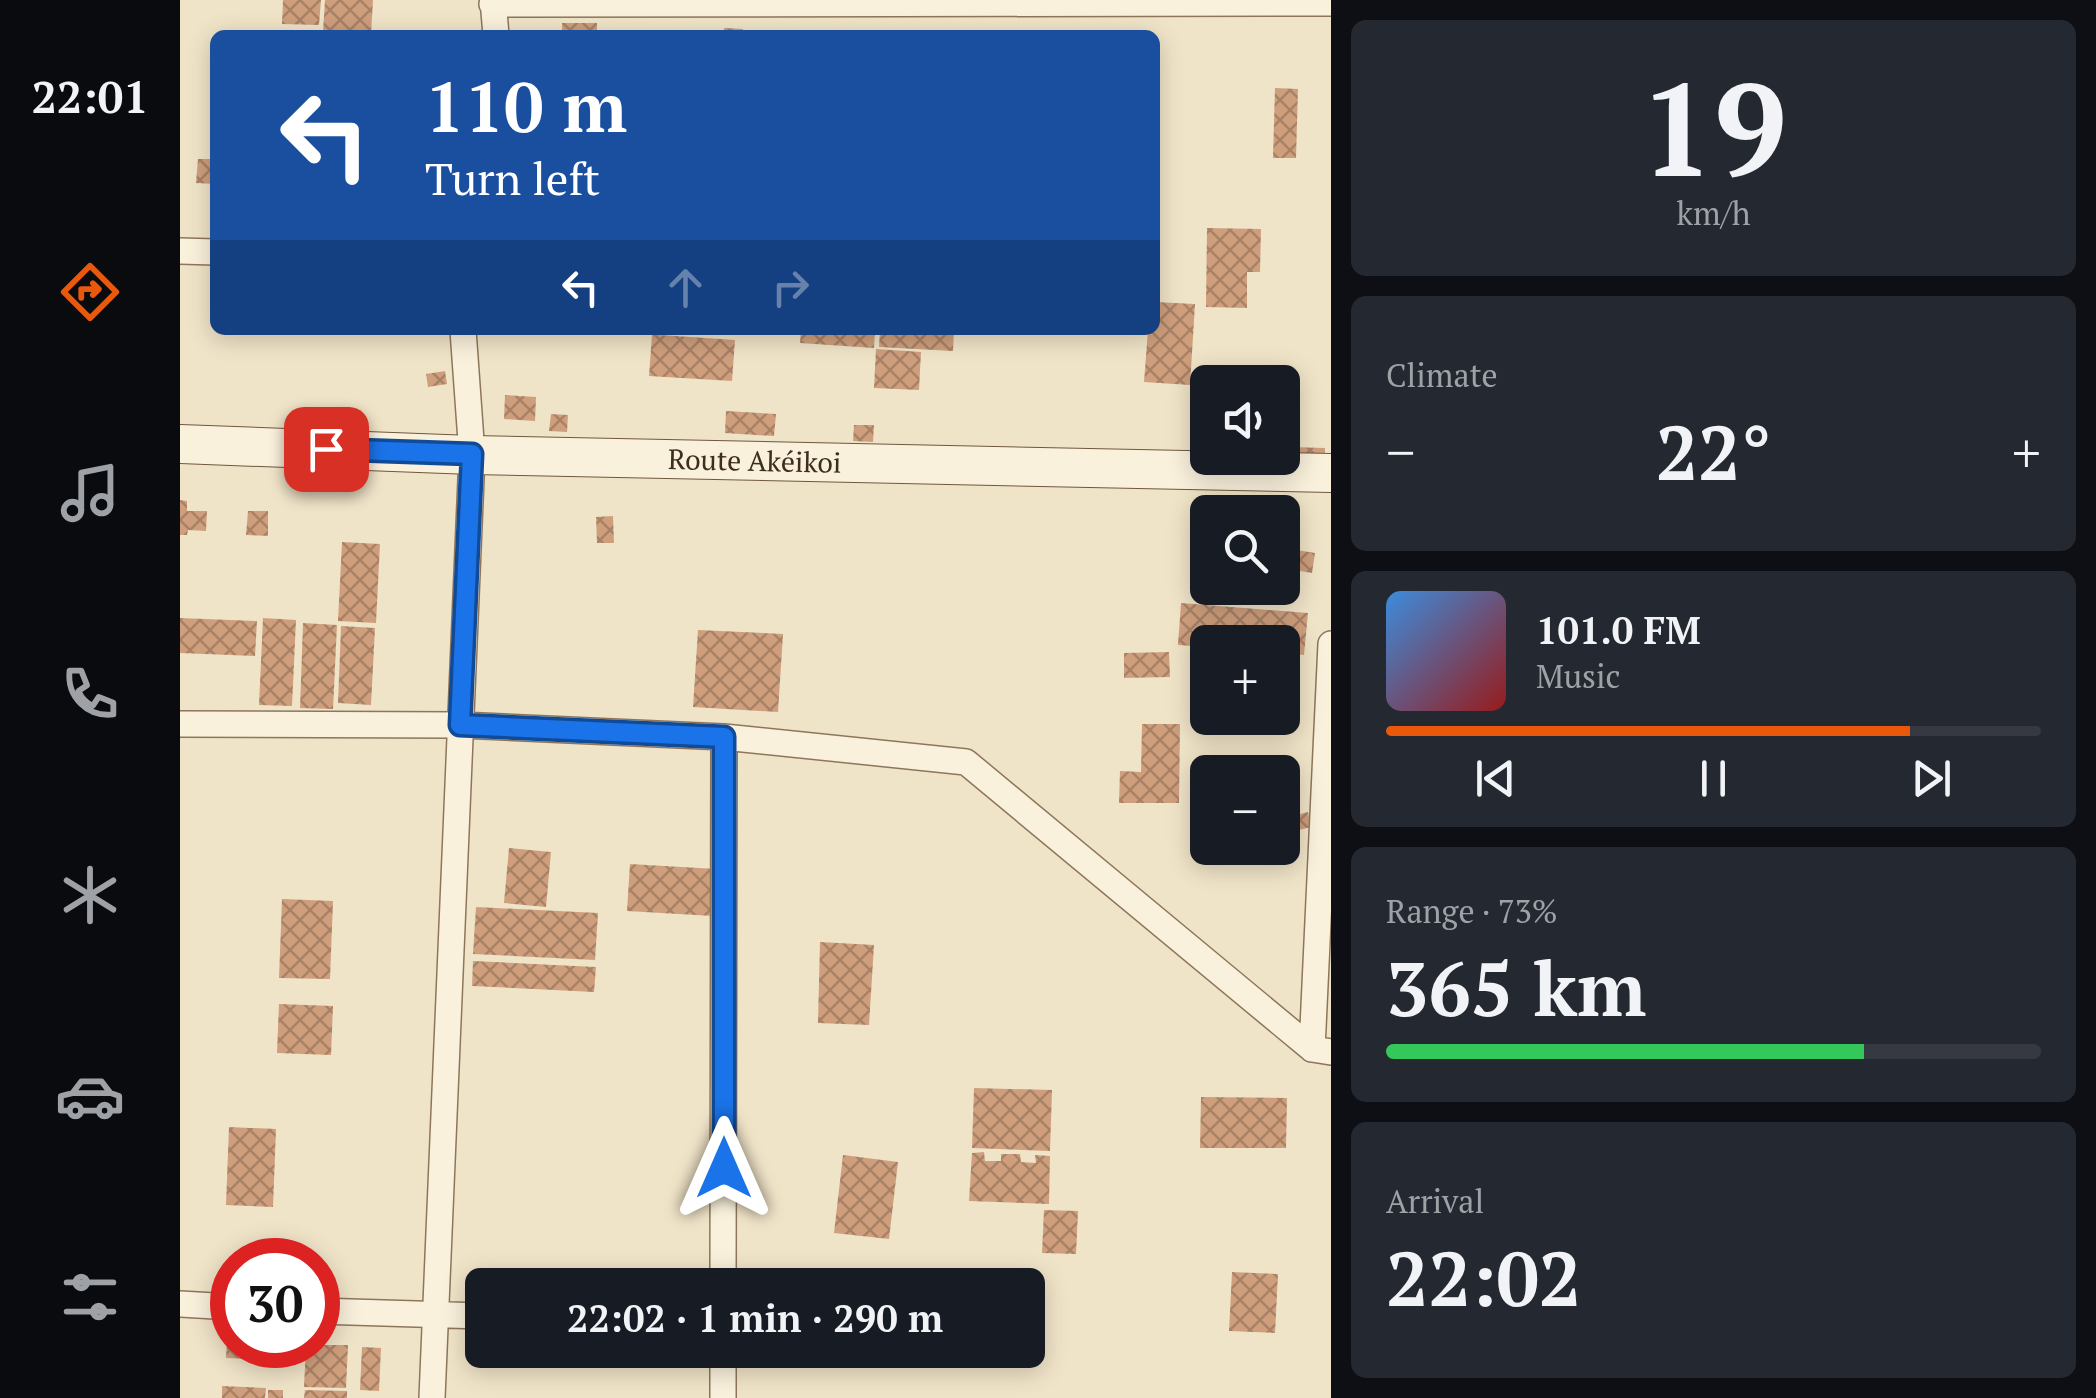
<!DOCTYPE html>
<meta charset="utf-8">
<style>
:root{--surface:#171b24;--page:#242831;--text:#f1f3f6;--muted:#9ea1a6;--line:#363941;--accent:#ea580c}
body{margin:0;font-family:"PT Serif",serif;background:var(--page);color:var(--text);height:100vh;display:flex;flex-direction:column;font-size:38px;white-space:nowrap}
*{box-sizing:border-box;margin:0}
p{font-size:32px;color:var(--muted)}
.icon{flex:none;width:55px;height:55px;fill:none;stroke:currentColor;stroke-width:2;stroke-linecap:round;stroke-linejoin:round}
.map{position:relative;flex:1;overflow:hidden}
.side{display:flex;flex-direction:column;gap:20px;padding:20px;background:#0d0f14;width:765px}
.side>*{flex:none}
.guide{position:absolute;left:30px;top:30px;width:950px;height:305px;border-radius:15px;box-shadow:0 5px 25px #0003;background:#1a4fa0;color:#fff;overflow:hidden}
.tools{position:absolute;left:1010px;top:365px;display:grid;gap:20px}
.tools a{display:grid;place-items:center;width:110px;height:110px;border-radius:15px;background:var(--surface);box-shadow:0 5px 25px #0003;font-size:50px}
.speed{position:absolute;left:30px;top:1238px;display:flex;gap:20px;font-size:50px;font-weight:700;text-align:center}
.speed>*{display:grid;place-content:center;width:130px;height:130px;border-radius:50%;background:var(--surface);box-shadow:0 5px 25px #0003;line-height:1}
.speed .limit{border:15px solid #d22;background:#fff;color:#111}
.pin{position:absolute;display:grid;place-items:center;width:85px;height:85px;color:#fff;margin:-42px;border-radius:20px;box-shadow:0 5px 15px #0006}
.me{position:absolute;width:110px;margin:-55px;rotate:0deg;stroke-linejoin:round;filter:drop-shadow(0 0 8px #0008)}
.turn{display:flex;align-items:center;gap:35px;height:210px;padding:0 50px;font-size:45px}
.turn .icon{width:130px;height:130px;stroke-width:2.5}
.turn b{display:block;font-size:70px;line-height:85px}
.lanes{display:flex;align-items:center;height:95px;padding:0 50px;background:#0003;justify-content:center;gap:50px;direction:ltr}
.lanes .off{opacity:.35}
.big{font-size:75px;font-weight:700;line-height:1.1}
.side .tile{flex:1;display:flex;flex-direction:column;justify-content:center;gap:15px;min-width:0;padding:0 35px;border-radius:15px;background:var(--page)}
.side .dial{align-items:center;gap:0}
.dial b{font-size:130px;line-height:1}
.song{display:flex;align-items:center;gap:30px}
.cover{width:120px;height:120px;border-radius:15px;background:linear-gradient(135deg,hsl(210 70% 55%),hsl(0 70% 35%))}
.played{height:10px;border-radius:5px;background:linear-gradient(90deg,var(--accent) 80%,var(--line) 80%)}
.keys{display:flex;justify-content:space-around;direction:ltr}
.heat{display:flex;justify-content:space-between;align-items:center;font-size:55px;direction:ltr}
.charge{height:15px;border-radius:8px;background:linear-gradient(90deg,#34c759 73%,var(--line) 0)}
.trip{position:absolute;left:285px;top:1268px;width:580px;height:100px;border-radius:15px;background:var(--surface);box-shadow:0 5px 25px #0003;font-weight:700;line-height:100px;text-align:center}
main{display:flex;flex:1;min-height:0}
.menu{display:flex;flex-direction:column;width:180px;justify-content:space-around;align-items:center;background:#090b0e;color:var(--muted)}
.menu .icon{width:70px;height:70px}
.menu .current{color:var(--accent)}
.menu b{font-size:45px;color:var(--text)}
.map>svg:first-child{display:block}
.building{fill:url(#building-cross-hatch)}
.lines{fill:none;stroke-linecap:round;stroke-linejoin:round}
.street-casing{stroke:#8d765c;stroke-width:28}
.secondary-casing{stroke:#6f573f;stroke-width:40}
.street{stroke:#faf1dc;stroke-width:25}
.secondary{stroke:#faf1dc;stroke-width:38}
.route-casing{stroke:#114b97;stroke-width:25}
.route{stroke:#1a73e8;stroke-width:18}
.labels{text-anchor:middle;stroke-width:10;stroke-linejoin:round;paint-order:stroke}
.street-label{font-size:28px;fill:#3d2e20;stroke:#f7eed8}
</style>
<main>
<nav class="menu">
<b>22:01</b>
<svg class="icon current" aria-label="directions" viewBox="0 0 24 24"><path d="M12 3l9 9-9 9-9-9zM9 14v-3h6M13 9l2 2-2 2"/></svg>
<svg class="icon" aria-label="music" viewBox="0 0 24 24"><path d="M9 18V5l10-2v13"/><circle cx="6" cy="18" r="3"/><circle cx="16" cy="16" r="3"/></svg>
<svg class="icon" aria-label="phone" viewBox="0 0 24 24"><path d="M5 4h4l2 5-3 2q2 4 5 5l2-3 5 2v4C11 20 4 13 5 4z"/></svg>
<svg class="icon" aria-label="climate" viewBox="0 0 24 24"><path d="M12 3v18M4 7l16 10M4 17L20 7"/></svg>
<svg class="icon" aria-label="car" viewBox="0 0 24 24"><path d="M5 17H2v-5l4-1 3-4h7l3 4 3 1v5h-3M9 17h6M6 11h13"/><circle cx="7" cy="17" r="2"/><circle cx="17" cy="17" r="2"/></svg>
<svg class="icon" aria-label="filters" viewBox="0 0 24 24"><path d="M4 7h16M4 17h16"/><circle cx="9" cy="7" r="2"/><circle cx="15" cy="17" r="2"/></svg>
</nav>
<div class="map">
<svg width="1151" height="1398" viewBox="0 0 1151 1398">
<defs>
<pattern id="building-cross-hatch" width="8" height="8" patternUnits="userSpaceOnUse" patternTransform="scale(2.5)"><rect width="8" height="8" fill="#cf9f7d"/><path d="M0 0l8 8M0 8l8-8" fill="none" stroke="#a98266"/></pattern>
</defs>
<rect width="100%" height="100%" fill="#f0e4c8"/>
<path class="building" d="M 103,0 L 141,0 L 139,25 L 102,24 Z
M 145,0 L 193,0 L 191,34 L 143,32 Z
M 382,23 L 417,23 L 417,35 L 382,35 Z
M 544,28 L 563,29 L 563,35 L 544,35 Z
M 1095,88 L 1118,89 L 1116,158 L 1093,158 Z
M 18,159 L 35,159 L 35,184 L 16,183 Z
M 1027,228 L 1081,229 L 1080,272 L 1067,272 L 1067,308 L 1026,307 Z
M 975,302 L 1015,304 L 1010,385 L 964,382 L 968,330 L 975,330 Z
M 439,330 L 480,330 L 480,335 L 555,340 L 552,381 L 469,376 L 472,335 L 439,333 Z
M 621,330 L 695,330 L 694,348 L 620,343 Z
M 700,330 L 774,330 L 773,351 L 699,347 Z
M 696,349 L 741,352 L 739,390 L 694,388 Z
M 265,371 L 267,384 L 248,387 L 246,374 Z
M 325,395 L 356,397 L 355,421 L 324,419 Z
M 546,411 L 596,414 L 594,436 L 545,433 Z
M 371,414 L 388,415 L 387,432 L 369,431 Z
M 674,425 L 694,425 L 693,442 L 673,441 Z
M 1111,447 L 1145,448 L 1145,468 L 1110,467 Z
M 0,500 L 7,501 L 7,511 L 27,511 L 26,531 L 8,530 L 7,535 L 0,535 Z
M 68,511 L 88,511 L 88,536 L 66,535 Z
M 433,516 L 434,543 L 417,543 L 416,517 Z
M 162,542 L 200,544 L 196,623 L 158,621 Z
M 1117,550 L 1135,553 L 1132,573 L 1114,570 Z
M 1001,603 L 1128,613 L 1124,655 L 1102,653 L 1102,642 L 1028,642 L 1028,647 L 998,645 Z
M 0,618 L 77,621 L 75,656 L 0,653 Z
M 83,618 L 116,620 L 112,706 L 79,705 Z
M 123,623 L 157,625 L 153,709 L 120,708 Z
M 161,626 L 195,628 L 191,705 L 158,703 Z
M 518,630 L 603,634 L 598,712 L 513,707 Z
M 989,652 L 990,677 L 944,678 L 944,653 Z
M 962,724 L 1000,724 L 999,803 L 939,803 L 940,771 L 961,772 Z
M 1128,812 L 1131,827 L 1115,831 L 1112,816 Z
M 329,848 L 371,852 L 366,907 L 324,903 Z
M 450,864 L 536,869 L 533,916 L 447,911 Z
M 102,899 L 153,901 L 150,979 L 99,978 Z
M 296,907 L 418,913 L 415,960 L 293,954 Z
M 640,942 L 694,945 L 689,1025 L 638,1023 Z
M 293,961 L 416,967 L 414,992 L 292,986 Z
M 99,1004 L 153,1006 L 151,1055 L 97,1053 Z
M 794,1088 L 872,1090 L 870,1151 L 792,1148 Z
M 1021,1097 L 1107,1098 L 1106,1148 L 1020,1148 Z
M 49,1127 L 96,1129 L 93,1207 L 46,1205 Z
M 804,1152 L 805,1161 L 821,1161 L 821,1154 L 840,1154 L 841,1162 L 856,1163 L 855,1155 L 870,1156 L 869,1204 L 789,1201 L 792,1153 Z
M 663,1155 L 718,1162 L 709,1239 L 654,1233 Z
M 864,1210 L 898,1211 L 896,1254 L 862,1253 Z
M 1052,1272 L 1098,1274 L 1095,1333 L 1049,1331 Z
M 47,1339 L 52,1339 L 52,1345 L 98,1345 L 97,1360 L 46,1358 Z
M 126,1345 L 168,1345 L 166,1388 L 124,1387 Z
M 182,1347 L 201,1348 L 199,1391 L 180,1390 Z
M 42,1386 L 86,1388 L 85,1398 L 42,1398 Z
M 88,1390 L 103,1390 L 103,1398 L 88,1398 Z
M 125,1390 L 167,1391 L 167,1398 L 124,1398 Z"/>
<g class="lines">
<g class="street-casing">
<path id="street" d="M 313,0 L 316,35
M 312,4 L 1151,3
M 0,251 L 35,252
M 0,724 L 280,725 L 544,737 L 786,762 L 1132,1049 L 1151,1052
M 1132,1049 L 1151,644
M 543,1285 L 544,737
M 0,1304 L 52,1307
M 138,1311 L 302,1316
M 252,1398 L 292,455 L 283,330
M 543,1398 L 543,1350"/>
</g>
<g class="secondary-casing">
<g id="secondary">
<path id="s1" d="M 0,444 L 292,455 L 1151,473"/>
</g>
</g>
<use href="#street" class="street"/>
<use href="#secondary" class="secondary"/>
</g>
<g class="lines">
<g class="route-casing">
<path id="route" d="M 146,449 L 292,454 L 280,725 L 544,737 L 544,1168"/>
</g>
<use href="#route" class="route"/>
</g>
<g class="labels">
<g class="street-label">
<text dy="10" stroke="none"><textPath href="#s1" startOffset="575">Route Akéikoi</textPath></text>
</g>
</g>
</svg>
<div class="tools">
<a><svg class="icon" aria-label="sound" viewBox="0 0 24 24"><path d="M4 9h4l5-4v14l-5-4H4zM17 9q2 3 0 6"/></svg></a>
<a><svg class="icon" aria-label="search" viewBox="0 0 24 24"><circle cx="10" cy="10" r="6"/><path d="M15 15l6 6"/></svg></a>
<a>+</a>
<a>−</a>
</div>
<div class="speed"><div class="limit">30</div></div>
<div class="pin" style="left:146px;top:449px;background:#d93025"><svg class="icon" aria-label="arrive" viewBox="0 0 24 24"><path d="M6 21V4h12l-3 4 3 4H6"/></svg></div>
<svg class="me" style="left:544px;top:1168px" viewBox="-20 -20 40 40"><path d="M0-17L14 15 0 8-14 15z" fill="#1a73e8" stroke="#fff" stroke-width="4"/></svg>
<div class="trip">22:02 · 1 min · 290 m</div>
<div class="guide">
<div class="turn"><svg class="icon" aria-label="left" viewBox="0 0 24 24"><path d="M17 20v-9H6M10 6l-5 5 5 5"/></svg><div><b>110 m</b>Turn left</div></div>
<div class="lanes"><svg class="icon" aria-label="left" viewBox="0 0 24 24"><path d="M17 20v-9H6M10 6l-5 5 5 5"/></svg><svg class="icon off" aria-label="ahead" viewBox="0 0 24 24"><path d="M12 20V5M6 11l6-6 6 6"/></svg><svg class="icon off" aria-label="right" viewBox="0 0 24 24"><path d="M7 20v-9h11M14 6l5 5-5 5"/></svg></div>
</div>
</div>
<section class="side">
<div class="tile dial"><b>19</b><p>km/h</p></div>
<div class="tile"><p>Climate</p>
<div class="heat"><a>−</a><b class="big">22°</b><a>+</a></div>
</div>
<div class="tile">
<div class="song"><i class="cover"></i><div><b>101.0 FM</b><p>Music</p></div></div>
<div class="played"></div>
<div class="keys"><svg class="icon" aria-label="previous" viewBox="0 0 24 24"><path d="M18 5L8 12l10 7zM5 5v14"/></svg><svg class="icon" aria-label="pause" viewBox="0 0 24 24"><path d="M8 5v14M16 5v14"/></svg><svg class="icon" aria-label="next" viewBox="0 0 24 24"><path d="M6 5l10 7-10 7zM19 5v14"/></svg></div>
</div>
<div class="tile"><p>Range · 73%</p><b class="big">365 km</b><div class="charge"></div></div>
<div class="tile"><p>Arrival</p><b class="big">22:02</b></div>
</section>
</main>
